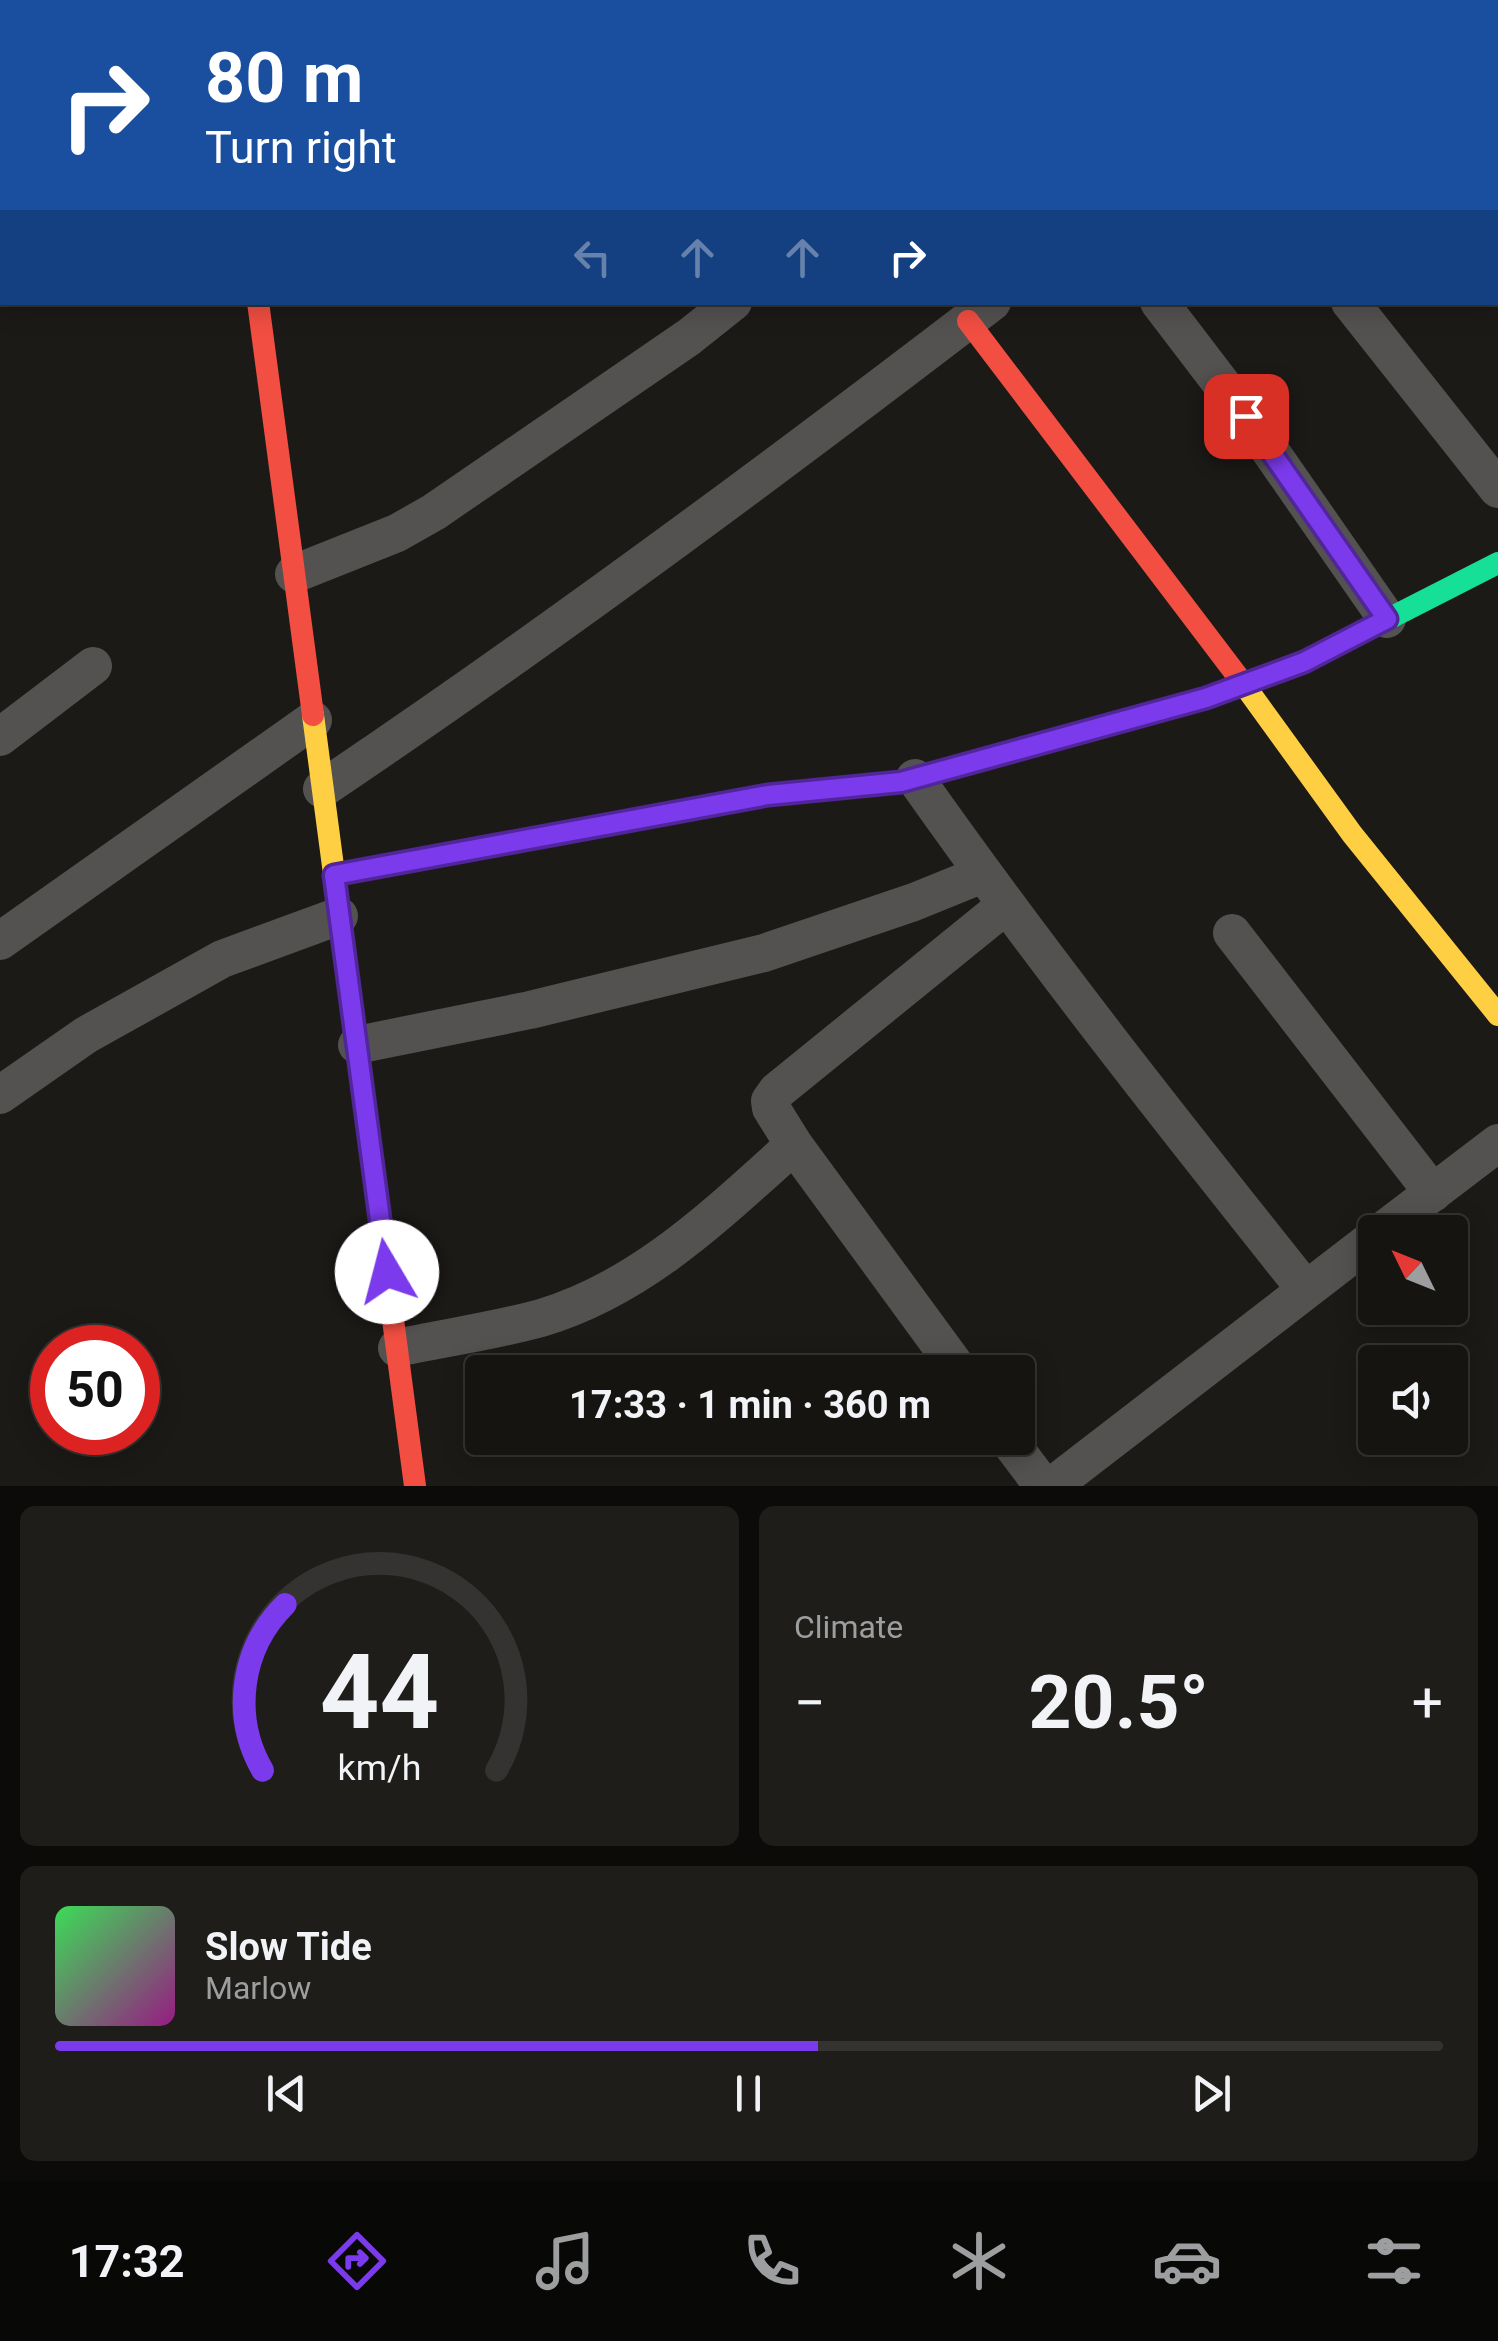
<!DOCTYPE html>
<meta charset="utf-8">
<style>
:root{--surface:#151411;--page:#1e1d1a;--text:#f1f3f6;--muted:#9d9e9f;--line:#343331;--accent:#7c3aed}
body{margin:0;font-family:Roboto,sans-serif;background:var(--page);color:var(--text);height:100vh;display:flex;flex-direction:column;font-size:38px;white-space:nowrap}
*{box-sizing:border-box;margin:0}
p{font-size:32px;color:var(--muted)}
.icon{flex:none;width:55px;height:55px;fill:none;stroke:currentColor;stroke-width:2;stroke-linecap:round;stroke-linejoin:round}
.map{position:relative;height:1486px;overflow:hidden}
.details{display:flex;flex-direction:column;gap:20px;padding:20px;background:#0c0b09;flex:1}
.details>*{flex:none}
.hud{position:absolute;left:0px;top:0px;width:1500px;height:305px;box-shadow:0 5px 25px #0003,0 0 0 2px var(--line);background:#1a4fa0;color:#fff;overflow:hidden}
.needle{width:65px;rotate:313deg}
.controls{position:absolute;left:1358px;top:1215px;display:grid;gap:20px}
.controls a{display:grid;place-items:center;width:110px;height:110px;border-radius:10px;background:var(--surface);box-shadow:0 5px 25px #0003,0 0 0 2px var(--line);font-size:50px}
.speed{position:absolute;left:30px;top:1325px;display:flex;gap:20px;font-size:50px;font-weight:700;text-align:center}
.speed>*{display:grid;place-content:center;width:130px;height:130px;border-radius:50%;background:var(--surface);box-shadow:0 5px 25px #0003,0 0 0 2px var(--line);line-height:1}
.speed .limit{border:15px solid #d22;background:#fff;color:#111}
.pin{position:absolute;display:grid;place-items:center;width:85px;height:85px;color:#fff;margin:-42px;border-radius:20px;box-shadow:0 5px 15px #0006}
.me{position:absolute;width:110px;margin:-55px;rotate:352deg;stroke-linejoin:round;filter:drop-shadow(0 0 8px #0008)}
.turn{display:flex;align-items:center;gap:35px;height:210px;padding:0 40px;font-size:45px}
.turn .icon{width:130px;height:130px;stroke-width:2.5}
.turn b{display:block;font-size:70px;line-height:85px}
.lanes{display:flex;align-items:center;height:95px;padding:0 40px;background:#0003;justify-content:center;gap:50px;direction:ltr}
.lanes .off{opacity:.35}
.big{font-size:75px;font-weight:700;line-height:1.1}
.details .tile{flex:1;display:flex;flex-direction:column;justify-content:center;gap:15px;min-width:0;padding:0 35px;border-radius:15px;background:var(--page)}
.details .dial{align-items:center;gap:0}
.dial svg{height:260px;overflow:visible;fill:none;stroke:var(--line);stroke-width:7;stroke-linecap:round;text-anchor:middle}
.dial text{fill:var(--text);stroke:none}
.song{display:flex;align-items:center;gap:30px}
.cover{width:120px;height:120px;border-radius:15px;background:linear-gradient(135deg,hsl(130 70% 55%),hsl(310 70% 35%))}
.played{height:10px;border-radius:5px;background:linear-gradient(90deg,var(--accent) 55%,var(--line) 55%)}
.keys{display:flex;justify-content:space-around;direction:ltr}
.heat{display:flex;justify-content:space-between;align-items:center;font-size:55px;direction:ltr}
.details .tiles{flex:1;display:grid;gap:20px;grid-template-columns:1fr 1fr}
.tile:last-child{grid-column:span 2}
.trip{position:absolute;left:465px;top:1355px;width:570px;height:100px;border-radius:10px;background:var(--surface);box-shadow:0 5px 25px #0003,0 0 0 2px var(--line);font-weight:700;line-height:100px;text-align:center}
.tabs{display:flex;height:160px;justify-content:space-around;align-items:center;background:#080807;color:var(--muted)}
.tabs .icon{width:70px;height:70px}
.tabs .current{color:var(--accent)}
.tabs b{font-size:45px;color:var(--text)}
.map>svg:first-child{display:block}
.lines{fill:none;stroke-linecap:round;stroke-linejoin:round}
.street{stroke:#535251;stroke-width:38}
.fast{stroke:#16e098;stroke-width:22}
.slow{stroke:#ffcf43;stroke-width:22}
.jam{stroke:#f24e42;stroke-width:22}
.route-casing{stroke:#51269a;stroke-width:25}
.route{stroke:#7c3aed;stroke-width:18}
</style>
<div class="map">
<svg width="1498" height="1486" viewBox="0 0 1498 1486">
<rect width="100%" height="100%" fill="#1c1a17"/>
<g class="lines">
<path class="street" d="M 851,2 L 854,0
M 1109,2 L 1112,0
M 1385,2 L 1389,0
M 0,248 L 2,246
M 1159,302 L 1246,416 L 1387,619
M 1350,302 L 1498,489
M 294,574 L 397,533 L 434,512 L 689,337 L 733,302
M 0,737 L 93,666
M 915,778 C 1039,954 1172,1122 1306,1290
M 322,789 C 551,635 773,470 992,302
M 1232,933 L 1433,1193
M 0,941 L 313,720
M 357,1045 L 530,1010 L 764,953 L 914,902 L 983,874
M 0,1095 L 86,1035 L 222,959 L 339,916
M 794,1145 L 771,1108 L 770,1101 L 777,1091 L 1005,906
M 1381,1232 L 1498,1143
M 397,1348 C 444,1338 494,1331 541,1318 C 642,1288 717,1214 794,1145 L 960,1372
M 1007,1438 L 1043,1486
M 1052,1486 L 1375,1237"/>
<path class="fast" d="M 1062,738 L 1206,698 L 1304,662 L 1498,563"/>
<path class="slow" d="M 1242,682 L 1352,834 L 1498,1015
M 313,715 L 390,1297"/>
<path class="jam" d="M 220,0 L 220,2
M 258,302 L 313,715
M 968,321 L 1242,682
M 334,875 L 768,795 L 901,782 L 1062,738
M 390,1297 L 415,1486"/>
</g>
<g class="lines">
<g class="route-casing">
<path id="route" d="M 387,1272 L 334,875 L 768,795 L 901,782 L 1206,698 L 1304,662 L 1387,619 L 1246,416"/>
</g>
<use href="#route" class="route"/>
</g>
</svg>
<div class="controls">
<a><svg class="needle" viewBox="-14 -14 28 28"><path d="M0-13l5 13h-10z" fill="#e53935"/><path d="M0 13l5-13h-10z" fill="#9d9e9f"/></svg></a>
<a><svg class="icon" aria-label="sound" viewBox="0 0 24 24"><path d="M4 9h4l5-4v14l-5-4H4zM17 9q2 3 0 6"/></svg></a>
</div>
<div class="speed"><div class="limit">50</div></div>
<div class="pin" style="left:1246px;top:416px;background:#d93025"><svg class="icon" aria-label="arrive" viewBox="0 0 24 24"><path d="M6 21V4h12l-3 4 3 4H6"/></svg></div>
<svg class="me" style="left:387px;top:1272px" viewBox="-20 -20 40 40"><circle r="19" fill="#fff"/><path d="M0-13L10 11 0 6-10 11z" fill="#7c3aed"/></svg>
<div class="trip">17:33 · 1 min · 360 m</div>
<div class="hud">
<div class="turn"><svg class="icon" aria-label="right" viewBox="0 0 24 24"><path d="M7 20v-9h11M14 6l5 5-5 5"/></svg><div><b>80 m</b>Turn right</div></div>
<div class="lanes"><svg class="icon off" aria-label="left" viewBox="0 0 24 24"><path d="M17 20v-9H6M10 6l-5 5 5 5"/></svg><svg class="icon off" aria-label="ahead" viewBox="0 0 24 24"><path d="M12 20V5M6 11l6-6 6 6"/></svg><svg class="icon off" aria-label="ahead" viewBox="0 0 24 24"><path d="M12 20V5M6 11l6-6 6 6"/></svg><svg class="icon" aria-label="right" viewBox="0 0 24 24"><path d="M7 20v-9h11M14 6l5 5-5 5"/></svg></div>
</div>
</div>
<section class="details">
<div class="tiles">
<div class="tile dial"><svg viewBox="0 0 100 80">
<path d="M14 69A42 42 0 1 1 86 69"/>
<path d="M14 69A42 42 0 0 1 21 18" stroke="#7c3aed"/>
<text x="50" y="56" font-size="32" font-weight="700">44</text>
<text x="50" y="72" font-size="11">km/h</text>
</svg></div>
<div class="tile"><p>Climate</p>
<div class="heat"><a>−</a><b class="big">20.5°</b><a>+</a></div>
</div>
<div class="tile">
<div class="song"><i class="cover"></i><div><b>Slow Tide</b><p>Marlow</p></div></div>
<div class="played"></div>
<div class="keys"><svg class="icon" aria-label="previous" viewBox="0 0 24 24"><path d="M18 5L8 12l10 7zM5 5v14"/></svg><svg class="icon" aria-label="pause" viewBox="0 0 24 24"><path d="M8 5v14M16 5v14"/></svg><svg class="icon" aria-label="next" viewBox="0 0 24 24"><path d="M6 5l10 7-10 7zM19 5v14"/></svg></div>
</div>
</div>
</section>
<nav class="tabs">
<b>17:32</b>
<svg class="icon current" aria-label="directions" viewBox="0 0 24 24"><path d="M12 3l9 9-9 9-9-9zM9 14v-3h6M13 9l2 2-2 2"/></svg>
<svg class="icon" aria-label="music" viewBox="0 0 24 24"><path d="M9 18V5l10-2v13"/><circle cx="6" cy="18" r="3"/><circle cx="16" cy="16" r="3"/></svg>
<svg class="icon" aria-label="phone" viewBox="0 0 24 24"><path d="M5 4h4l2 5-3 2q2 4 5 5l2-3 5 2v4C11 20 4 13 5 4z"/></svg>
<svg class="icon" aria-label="climate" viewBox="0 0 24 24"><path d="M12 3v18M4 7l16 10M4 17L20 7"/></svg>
<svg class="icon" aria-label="car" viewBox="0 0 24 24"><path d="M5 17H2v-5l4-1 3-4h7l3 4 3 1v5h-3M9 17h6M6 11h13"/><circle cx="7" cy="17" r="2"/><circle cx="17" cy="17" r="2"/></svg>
<svg class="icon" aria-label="filters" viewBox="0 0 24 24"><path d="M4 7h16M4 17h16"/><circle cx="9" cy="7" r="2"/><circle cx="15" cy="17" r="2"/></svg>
</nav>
